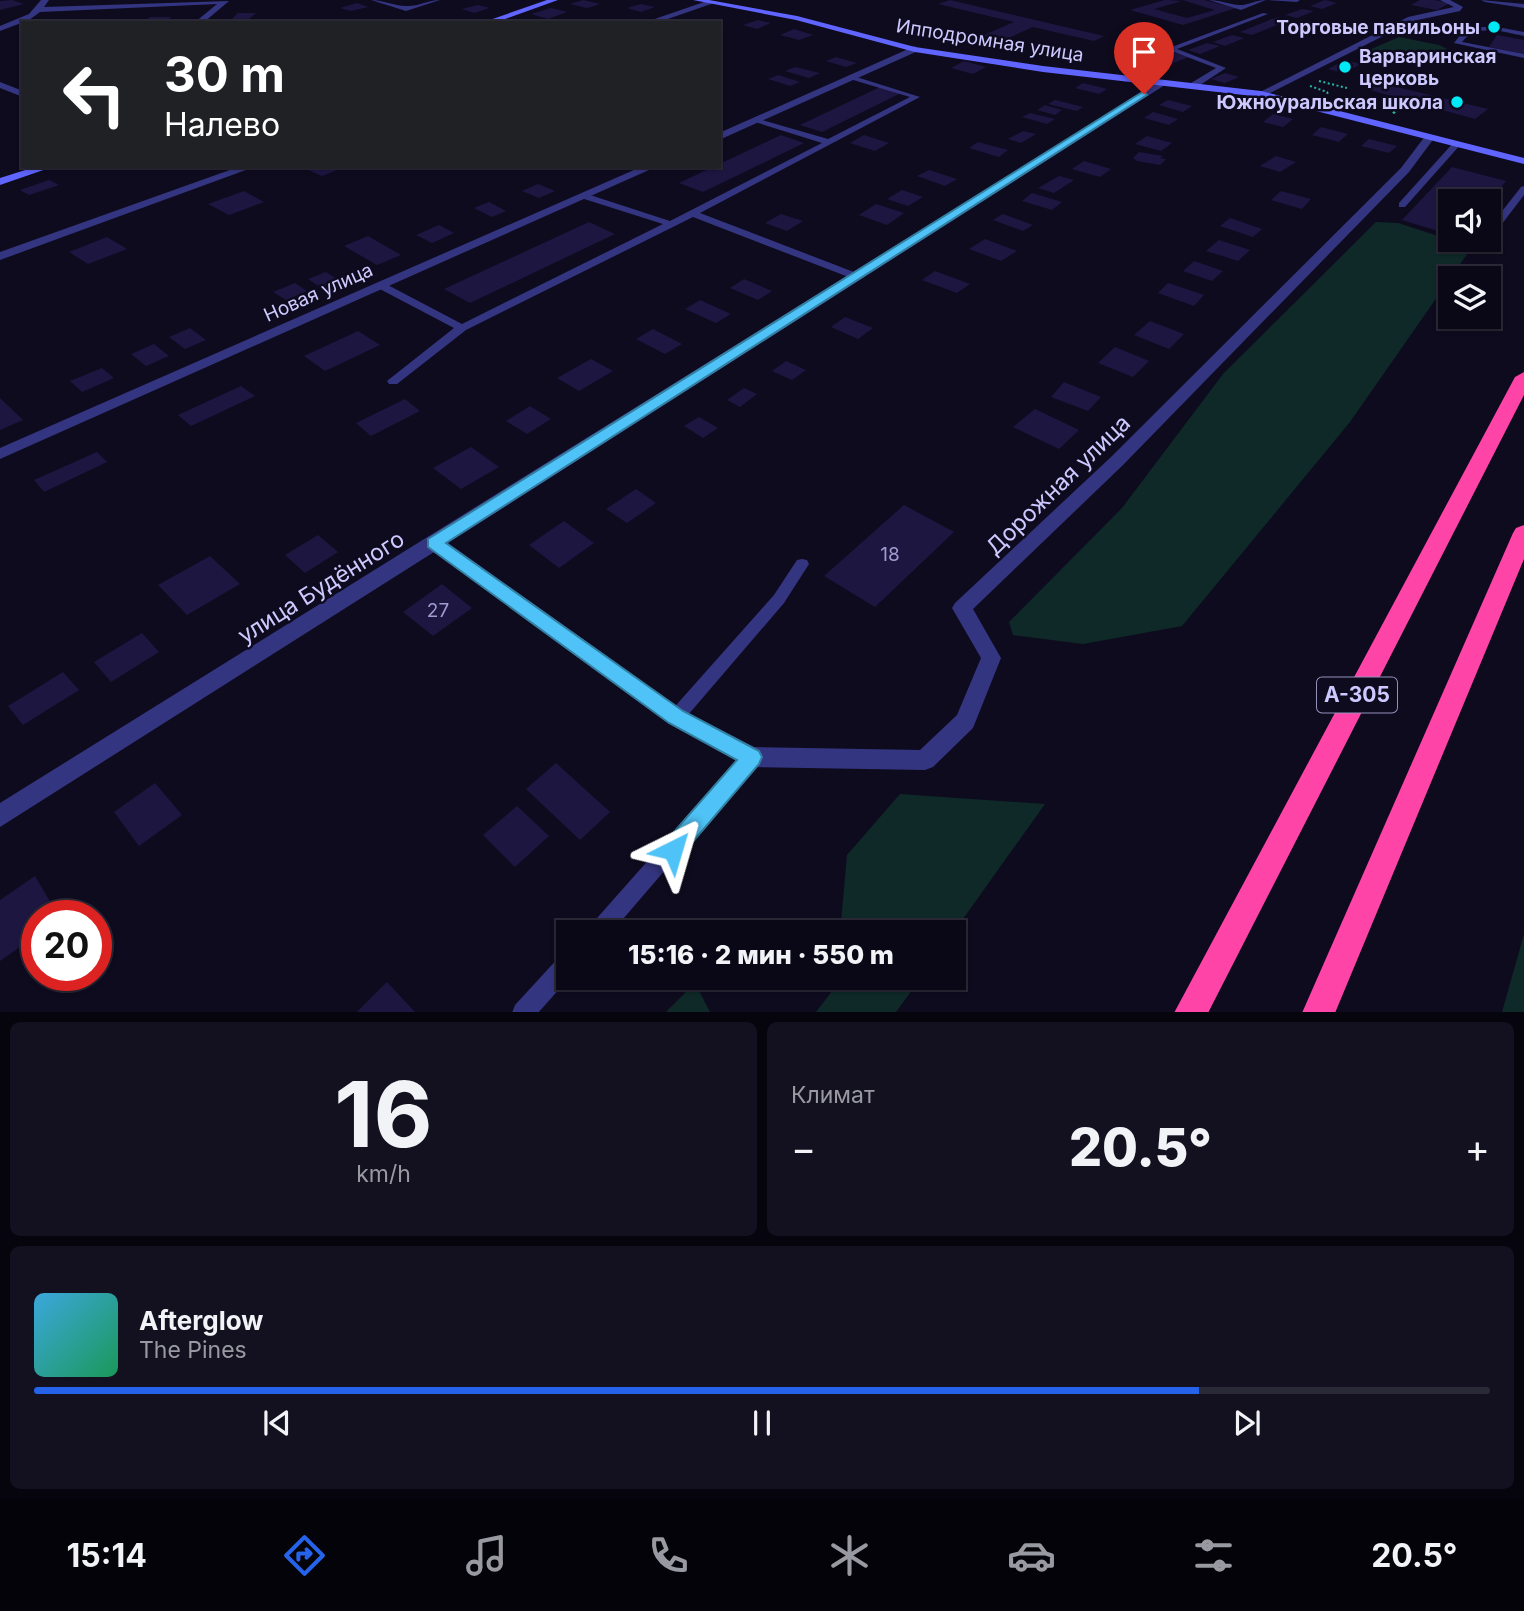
<!DOCTYPE html>
<html lang="ru">
<meta charset="utf-8">
<style>
:root{--surface:#0a0817;--page:#131120;--text:#f1f3f6;--muted:#999aa1;--line:#2a2936;--accent:#2563eb}
body{margin:0;font-family:Inter,sans-serif;background:var(--page);color:var(--text);height:100vh;display:flex;flex-direction:column;font-size:26px;white-space:nowrap}
*{box-sizing:border-box;margin:0}
p{font-size:23px;color:var(--muted)}
.icon{flex:none;width:38px;height:38px;fill:none;stroke:currentColor;stroke-width:2;stroke-linecap:round;stroke-linejoin:round}
.map{position:relative;height:1012px;overflow:hidden}
.drawer{display:flex;flex-direction:column;gap:10px;padding:10px;background:#06040d;flex:1}
.drawer>*{flex:none}
.hud{position:absolute;left:21px;top:21px;width:700px;height:147px;border-radius:0px;box-shadow:0 2px 5px #0004,0 0 0 2px var(--line);background:#202124;color:#fff;overflow:hidden}
.fabs{position:absolute;left:1438px;top:189px;display:grid;gap:14px}
.fabs a{display:grid;place-items:center;width:63px;height:63px;border-radius:0px;background:var(--surface);box-shadow:0 2px 5px #0004,0 0 0 2px var(--line);font-size:35px}
.speed{position:absolute;left:21px;top:900px;display:flex;gap:14px;font-size:35px;font-weight:700;text-align:center}
.speed>*{display:grid;place-content:center;width:91px;height:91px;border-radius:50%;background:var(--surface);box-shadow:0 2px 5px #0004,0 0 0 2px var(--line);line-height:1}
.speed .limit{border:10px solid #d22;background:#fff;color:#111}
.pin{position:absolute;display:grid;place-items:center;width:60px;height:60px;color:#fff;margin:-72px -30px;border-radius:50% 50% 50% 0;rotate:-45deg;box-shadow:0 0 7px #0007}
.pin .icon{rotate:45deg}
.me{position:absolute;width:77px;margin:-38px;rotate:40deg;stroke-linejoin:round;filter:drop-shadow(0 0 5px #0008)}
.turn{display:flex;align-items:center;gap:24px;height:147px;padding:0 28px;font-size:32px}
.turn .icon{width:91px;height:91px;stroke-width:2.5}
.turn b{display:block;font-size:49px;line-height:60px}
.big{font-size:52px;font-weight:800;line-height:1.1}
.drawer .widget{flex:1;display:flex;flex-direction:column;justify-content:center;gap:10px;min-width:0;padding:0 24px;border-radius:10px;background:var(--page)}
.drawer .dial{align-items:center;gap:0}
.dial b{font-size:91px;line-height:1}
.song{display:flex;align-items:center;gap:21px}
.cover{width:84px;height:84px;border-radius:10px;background:linear-gradient(135deg,hsl(200 70% 55%),hsl(150 70% 35%))}
.played{height:7px;border-radius:4px;background:linear-gradient(90deg,var(--accent) 80%,var(--line) 80%)}
.keys{display:flex;justify-content:space-around;direction:ltr}
.heat{display:flex;justify-content:space-between;align-items:center;font-size:38px;direction:ltr}
.drawer .tiles{flex:1;display:grid;gap:10px;grid-template-columns:1fr 1fr}
.widget:last-child{grid-column:span 2}
.trip{position:absolute;left:556px;top:920px;width:410px;height:70px;border-radius:0px;background:var(--surface);box-shadow:0 2px 5px #0004,0 0 0 2px var(--line);font-weight:800;line-height:70px;text-align:center}
.dock{display:flex;height:112px;justify-content:space-around;align-items:center;background:#040309;color:var(--muted)}
.dock .icon{width:49px;height:49px}
.dock .current{color:var(--accent)}
.dock b{font-size:32px;color:var(--text)}
.map>svg:first-child{display:block}
.green{fill:#0e2927}
.building{fill:#1d1641}
.lines{fill:none;stroke-linecap:round;stroke-linejoin:round}
.path-far1{stroke:#28b5a5;stroke-width:2;stroke-dasharray:2 2.5;stroke-linecap:butt}
.path{stroke:#28b5a5;stroke-width:2.5;stroke-dasharray:2.5 3.5;stroke-linecap:butt}
.lane{fill:#343580;fill-rule:evenodd}
.street{fill:#343580;fill-rule:evenodd}
.secondary{fill:#6065ff;fill-rule:evenodd}
.highway{fill:#ff44a8;fill-rule:evenodd}
.route{fill:#4fc3f7;stroke:#337fa1;stroke-width:2}
.poi-dot{fill:#00e9f4;stroke:#0e0b1f;stroke-width:2.5}
.labels{text-anchor:middle;stroke-width:5;stroke-linejoin:round;paint-order:stroke}
.far-poi-label{font-size:19px;font-weight:bold;fill:#cdc9ff;stroke:#0e0b1f;text-anchor:end}
.far-street-label{font-size:19px;fill:#cdc9ff;stroke:#0e0b1f}
.number-label{font-size:19px;fill:#a19cd0}
.shield{fill:#0e0b1f;stroke:#9490bc;stroke-width:2}
.shield-label{font-size:21px;font-weight:bold;fill:#cdc9ff}
.street-label{font-size:23px;fill:#cdc9ff;stroke:#0e0b1f}
</style>
<div class="map">
<svg width="1524" height="1013" viewBox="0 0 1524 1013">
<rect width="100%" height="100%" fill="#0e0b1f"/>
<path class="green" d="M 1399,37 L 1439,45 L 1447,49 C 1417,67 1403,66 1370,53 L 1369,50 Z
M 1376,222 L 1398,223 L 1472,247 L 1350,422 L 1182,626 L 1083,644 L 1013,635 L 1009,622 L 1122,508 L 1223,374 Z
M 900,794 L 1045,804 L 953,933 L 840,933 L 847,855 Z
M 1524,934 L 1524,1012 L 1502,1012 Z
M 837,978 L 921,978 L 896,1012 L 816,1012 L 836,986 Z
M 695,983 L 710,1012 L 666,1012 Z"/>
<path class="building" d="M 12,0 L 24,4 L 0,10 L 0,1 Z
M 583,0 L 600,4 L 587,8 L 570,4 Z
M 950,0 L 1104,36 L 1094,41 L 1033,27 L 988,47 L 968,42 L 1014,22 L 938,4 Z
M 1165,0 L 1182,1 L 1154,9 L 1187,18 L 1215,10 L 1182,0 L 1204,0 L 1236,8 L 1183,25 L 1130,10 Z
M 1325,0 L 1337,3 L 1322,9 L 1310,6 Z
M 1420,0 L 1434,0 L 1450,3 L 1437,10 L 1411,5 Z
M 357,3 L 368,7 L 351,11 L 340,8 Z
M 641,4 L 655,7 L 641,12 L 627,8 Z
M 478,5 L 490,8 L 474,13 L 462,9 Z
M 551,8 L 567,12 L 548,19 L 531,14 Z
M 1302,9 L 1314,11 L 1297,18 L 1285,15 Z
M 238,13 L 256,13 L 248,20 L 230,21 Z
M 150,17 L 172,17 L 164,22 L 142,22 Z
M 1277,17 L 1289,20 L 1252,35 L 1240,32 Z
M 758,20 L 771,23 L 757,29 L 743,25 Z
M 794,29 L 813,35 L 799,40 L 780,35 Z
M 1232,35 L 1244,38 L 1225,46 L 1213,42 Z
M 1497,35 L 1524,40 L 1524,54 L 1489,47 Z
M 1207,43 L 1220,46 L 1200,54 L 1188,50 Z
M 1169,51 L 1189,57 L 1166,66 L 1146,60 Z
M 836,57 L 857,63 L 846,67 L 826,61 Z
M 1345,60 L 1361,64 L 1344,73 L 1328,69 Z
M 964,61 L 986,67 L 973,74 L 951,68 Z
M 795,67 L 820,73 L 809,78 L 785,71 Z
M 1225,73 L 1239,77 L 1225,83 L 1211,79 Z
M 778,75 L 800,82 L 790,86 L 768,79 Z
M 1382,79 L 1402,84 L 1397,87 L 1488,109 L 1475,119 L 1366,89 Z
M 1083,83 L 1107,89 L 1099,94 L 1075,88 Z
M 880,87 L 901,93 L 822,132 L 800,125 Z
M 1055,100 L 1083,107 L 1077,111 L 1048,104 Z
M 1168,100 L 1192,106 L 1183,112 L 1159,105 Z
M 1045,105 L 1062,110 L 1055,115 L 1037,110 Z
M 1153,112 L 1178,119 L 1169,125 L 1144,118 Z
M 1030,113 L 1055,119 L 1047,124 L 1022,117 Z
M 1273,114 L 1293,119 L 1283,127 L 1263,122 Z
M 1321,127 L 1348,134 L 1339,142 L 1312,135 Z
M 1023,131 L 1036,134 L 1021,143 L 1008,139 Z
M 781,135 L 804,143 L 703,192 L 679,183 Z
M 864,135 L 889,143 L 875,151 L 850,143 Z
M 1147,136 L 1172,143 L 1161,151 L 1135,144 Z
M 1369,139 L 1397,146 L 1389,153 L 1361,146 Z
M 978,142 L 1008,150 L 999,157 L 969,148 Z
M 1139,152 L 1163,156 L 1160,158 L 1166,159 L 1160,165 L 1137,161 L 1133,158 Z
M 1276,156 L 1296,162 L 1280,172 L 1260,166 Z
M 1084,161 L 1111,169 L 1100,177 L 1072,169 Z
M 312,166 L 347,166 L 322,176 L 306,169 Z
M 1452,167 L 1506,181 L 1490,201 L 1451,201 L 1451,235 L 1402,220 Z
M 929,170 L 957,179 L 945,186 L 917,176 Z
M 1059,176 L 1074,180 L 1054,193 L 1038,188 Z
M 49,180 L 59,185 L 29,195 L 20,190 Z
M 538,184 L 555,191 L 539,198 L 522,191 Z
M 902,190 L 923,197 L 908,206 L 887,199 Z
M 244,191 L 264,202 L 229,215 L 208,204 Z
M 1281,191 L 1311,199 L 1302,209 L 1271,200 Z
M 1032,193 L 1062,202 L 1052,210 L 1022,201 Z
M 489,202 L 506,211 L 492,217 L 474,208 Z
M 876,204 L 904,213 L 887,225 L 859,215 Z
M 781,214 L 803,221 L 787,231 L 765,223 Z
M 1003,214 L 1033,225 L 1023,231 L 993,220 Z
M 1230,218 L 1262,229 L 1253,237 L 1220,226 Z
M 589,222 L 615,234 L 470,303 L 444,289 Z
M 439,225 L 454,233 L 432,243 L 416,235 Z
M 368,236 L 401,255 L 377,265 L 344,246 Z
M 107,237 L 127,249 L 88,264 L 69,252 Z
M 985,239 L 1017,251 L 1001,261 L 969,249 Z
M 1219,240 L 1250,250 L 1238,261 L 1206,251 Z
M 1194,261 L 1223,271 L 1212,281 L 1183,271 Z
M 935,271 L 970,284 L 957,293 L 922,280 Z
M 326,272 L 341,282 L 323,289 L 308,279 Z
M 744,279 L 772,291 L 758,300 L 730,288 Z
M 295,283 L 307,291 L 286,300 L 273,292 Z
M 1168,283 L 1204,295 L 1194,306 L 1158,293 Z
M 700,300 L 731,314 L 716,323 L 685,309 Z
M 845,317 L 873,328 L 858,339 L 831,327 Z
M 1150,321 L 1184,334 L 1169,349 L 1134,335 Z
M 190,328 L 206,340 L 185,349 L 169,337 Z
M 653,329 L 682,344 L 665,354 L 636,339 Z
M 358,331 L 380,345 L 325,371 L 304,356 Z
M 154,344 L 169,356 L 146,366 L 131,354 Z
M 1115,347 L 1149,361 L 1133,377 L 1098,363 Z
M 591,359 L 613,371 L 579,391 L 557,378 Z
M 786,361 L 806,370 L 792,380 L 772,371 Z
M 102,368 L 114,378 L 82,392 L 70,381 Z
M 1064,382 L 1101,397 L 1088,411 L 1051,397 Z
M 241,386 L 255,396 L 191,426 L 178,415 Z
M 744,388 L 757,394 L 740,407 L 727,400 Z
M 0,398 L 23,420 L 0,430 Z
M 405,399 L 420,411 L 371,436 L 356,423 Z
M 530,406 L 551,419 L 527,434 L 506,421 Z
M 1035,409 L 1079,430 L 1059,449 L 1013,427 Z
M 699,417 L 718,428 L 703,438 L 684,426 Z
M 471,447 L 499,467 L 461,489 L 433,468 Z
M 97,452 L 107,462 L 44,492 L 34,480 Z
M 636,489 L 656,503 L 627,523 L 606,509 Z
M 904,505 L 954,532 L 875,607 L 824,576 Z
M 564,521 L 594,543 L 559,568 L 529,545 Z
M 318,535 L 338,552 L 305,573 L 285,555 Z
M 210,556 L 240,584 L 187,615 L 158,585 Z
M 442,584 L 472,608 L 433,636 L 403,612 Z
M 142,633 L 159,652 L 111,682 L 94,662 Z
M 63,672 L 79,690 L 23,725 L 8,706 Z
M 556,763 L 610,812 L 580,840 L 526,789 Z
M 155,783 L 182,815 L 139,846 L 114,812 Z
M 517,806 L 549,836 L 515,867 L 483,835 Z
M 35,876 L 58,915 L 37,915 L 37,935 L 0,961 L 0,900 Z
M 387,982 L 416,1013 L 356,1013 Z"/>
<g class="lines">
<path class="path-far1" d="M 1319,81 L 1347,88
M 1310,86 L 1327,92 L 1329,96
M 1393,113 L 1404,106"/>
<path class="path" d="M 1393,113 L 1396,111"/>
<path class="lane" d="M 1209,0 C 1219,0 1228,4 1238,5 C 1247,6 1256,0 1266,0 L 1241,10 Z
M 1268,0 L 1300,0 L 1297,2 Z
M 1263,13 L 1268,14 L 1177,49 L 1226,68 L 1197,87 L 1191,87 L 1191,83 L 1216,68 L 1169,50 L 1169,48 Z
M 1479,27 L 1497,27 L 1524,32 L 1524,36 C 1503,32 1478,23 1462,42 L 1524,54 L 1524,58 L 1454,43 L 1461,34 Z
M 850,75 L 920,97 L 700,213 L 859,274 L 859,278 L 851,278 L 693,217 L 466,330 L 397,384 L 389,384 L 387,381 L 454,328 L 376,287 L 376,283 L 384,283 L 462,324 L 663,224 L 581,198 L 581,194 L 587,194 L 670,221 L 822,143 L 755,122 L 755,118 L 828,139 L 910,97 L 850,79 Z
M 1454,142 L 1461,144 L 1405,207 L 1399,207 L 1399,203 Z
M 1524,186 L 1524,195 L 1492,237 L 1489,238 L 1489,228 L 1521,187 Z
M 802,559 L 807,560 L 809,564 L 784,603 L 682,722 L 676,724 L 670,722 L 667,717 L 670,712 L 774,595 L 797,560 Z
M 751,749 L 757,751 L 760,757 L 757,763 L 611,933 L 587,933 L 590,926 L 745,751 Z
M 569,952 L 569,978 L 538,1013 L 512,1013 L 515,1005 L 561,955 Z"/>
<path class="street" d="M 41,0 L 49,0 L 44,7 L 229,1 L 203,23 L 194,23 L 217,4 L 40,12 L 29,20 L 0,31 L 0,26 L 29,14 Z
M 371,0 C 383,0 394,6 406,6 C 417,7 428,0 440,0 L 406,11 Z
M 1440,0 L 1450,0 L 1463,7 L 1460,11 L 1413,21 L 1264,96 L 1256,94 L 1408,17 L 1454,7 Z
M 1481,0 L 1524,4 L 1524,8 L 1485,2 Z
M 707,1 L 714,3 L 656,23 L 643,23 Z
M 915,46 L 918,51 L 719,140 L 719,133 Z
M 1160,81 L 1168,83 L 448,543 L 684,711 L 754,747 L 920,750 L 957,715 L 981,658 L 952,608 L 955,603 L 1111,457 L 1401,168 L 1426,135 L 1434,135 L 1435,137 L 1409,172 L 1123,465 L 973,609 L 1001,658 L 973,728 L 933,767 L 925,770 L 751,767 L 743,764 L 668,723 L 434,552 L 0,827 L 0,803 Z
M 0,82 L 23,91 L 23,97 L 0,88 Z
M 241,166 L 257,166 L 0,260 L 0,252 Z
M 643,166 L 658,166 L 0,459 L 0,448 Z"/>
<path class="secondary" d="M 547,0 L 558,0 L 494,23 L 481,23 Z
M 693,0 L 709,0 L 797,16 L 915,47 L 1043,66 L 1261,91 L 1524,158 L 1524,164 L 1261,97 L 1043,72 L 915,52 L 796,20 Z
M 38,166 L 55,166 L 0,185 L 0,178 Z"/>
<path class="highway" d="M 1524,372 L 1524,395 L 1208,1013 L 1174,1013 L 1515,377 Z
M 1524,525 L 1524,559 L 1335,1013 L 1302,1013 L 1513,533 L 1516,528 Z"/>
</g>
<path class="route" d="M 1144,91 L 1147,95 L 446,543 L 683,711 L 759,751 L 762,757 L 759,764 L 680,857 L 673,860 L 665,857 L 661,850 L 665,842 L 737,760 L 669,723 L 428,547 L 428,539 Z"/>
<g class="poi-dot">
<circle cx="1494" cy="27" r="7"/>
<circle cx="1345" cy="67" r="7"/>
<circle cx="1457" cy="102" r="7"/>
</g>
<g class="labels">
<g class="far-poi-label">
<text x="1480" y="34">Торговые павильоны</text>
<text x="1359" y="63" text-anchor="start">Варваринская<tspan x="1359" dy="22">церковь</tspan></text>
<text x="1443" y="109">Южноуральская школа</text>
</g>
<g class="far-street-label">
<text transform="translate(990 40) rotate(9)" y="7">Ипподромная улица</text>
<text transform="translate(318 292) rotate(-24)" y="7">Новая улица</text>
</g>
<g class="number-label">
<text x="890" y="561">18</text>
<text x="438" y="617">27</text>
</g>
<rect class="shield" x="1317" y="677.5" width="80" height="35" rx="5"/>
<g class="shield-label">
<text x="1357" y="702">А-305</text>
</g>
<g class="street-label">
<text transform="translate(1058 485) rotate(-44)" y="8">Дорожная улица</text>
<text transform="translate(321 587) rotate(-32)" y="8">улица Будённого</text>
</g>
</g>
</svg>
<div class="fabs">
<a><svg class="icon" aria-label="sound" viewBox="0 0 24 24"><path d="M4 9h4l5-4v14l-5-4H4zM17 9q2 3 0 6"/></svg></a>
<a><svg class="icon" aria-label="layers" viewBox="0 0 24 24"><path d="M12 4l9 5-9 5-9-5zM3 14l9 5 9-5"/></svg></a>
</div>
<div class="speed"><div class="limit">20</div></div>
<div class="pin" style="left:1144px;top:94px;background:#d93025"><svg class="icon" aria-label="arrive" viewBox="0 0 24 24"><path d="M6 21V4h12l-3 4 3 4H6"/></svg></div>
<svg class="me" style="left:673px;top:850px" viewBox="-20 -20 40 40"><path d="M0-17L14 15 0 8-14 15z" fill="#4fc3f7" stroke="#fff" stroke-width="4"/></svg>
<div class="trip">15:16 · 2 мин · 550 m</div>
<div class="hud">
<div class="turn"><svg class="icon" aria-label="left" viewBox="0 0 24 24"><path d="M17 20v-9H6M10 6l-5 5 5 5"/></svg><div><b>30 m</b>Налево</div></div>
</div>
</div>
<section class="drawer">
<div class="tiles">
<div class="widget dial"><b>16</b><p>km/h</p></div>
<div class="widget"><p>Климат</p>
<div class="heat"><a>−</a><b class="big">20.5°</b><a>+</a></div>
</div>
<div class="widget">
<div class="song"><i class="cover"></i><div><b>Afterglow</b><p>The Pines</p></div></div>
<div class="played"></div>
<div class="keys"><svg class="icon" aria-label="previous" viewBox="0 0 24 24"><path d="M18 5L8 12l10 7zM5 5v14"/></svg><svg class="icon" aria-label="pause" viewBox="0 0 24 24"><path d="M8 5v14M16 5v14"/></svg><svg class="icon" aria-label="next" viewBox="0 0 24 24"><path d="M6 5l10 7-10 7zM19 5v14"/></svg></div>
</div>
</div>
</section>
<nav class="dock">
<b>15:14</b>
<svg class="icon current" aria-label="directions" viewBox="0 0 24 24"><path d="M12 3l9 9-9 9-9-9zM9 14v-3h6M13 9l2 2-2 2"/></svg>
<svg class="icon" aria-label="music" viewBox="0 0 24 24"><path d="M9 18V5l10-2v13"/><circle cx="6" cy="18" r="3"/><circle cx="16" cy="16" r="3"/></svg>
<svg class="icon" aria-label="phone" viewBox="0 0 24 24"><path d="M5 4h4l2 5-3 2q2 4 5 5l2-3 5 2v4C11 20 4 13 5 4z"/></svg>
<svg class="icon" aria-label="climate" viewBox="0 0 24 24"><path d="M12 3v18M4 7l16 10M4 17L20 7"/></svg>
<svg class="icon" aria-label="car" viewBox="0 0 24 24"><path d="M5 17H2v-5l4-1 3-4h7l3 4 3 1v5h-3M9 17h6M6 11h13"/><circle cx="7" cy="17" r="2"/><circle cx="17" cy="17" r="2"/></svg>
<svg class="icon" aria-label="filters" viewBox="0 0 24 24"><path d="M4 7h16M4 17h16"/><circle cx="9" cy="7" r="2"/><circle cx="15" cy="17" r="2"/></svg>
<b>20.5°</b>
</nav>
